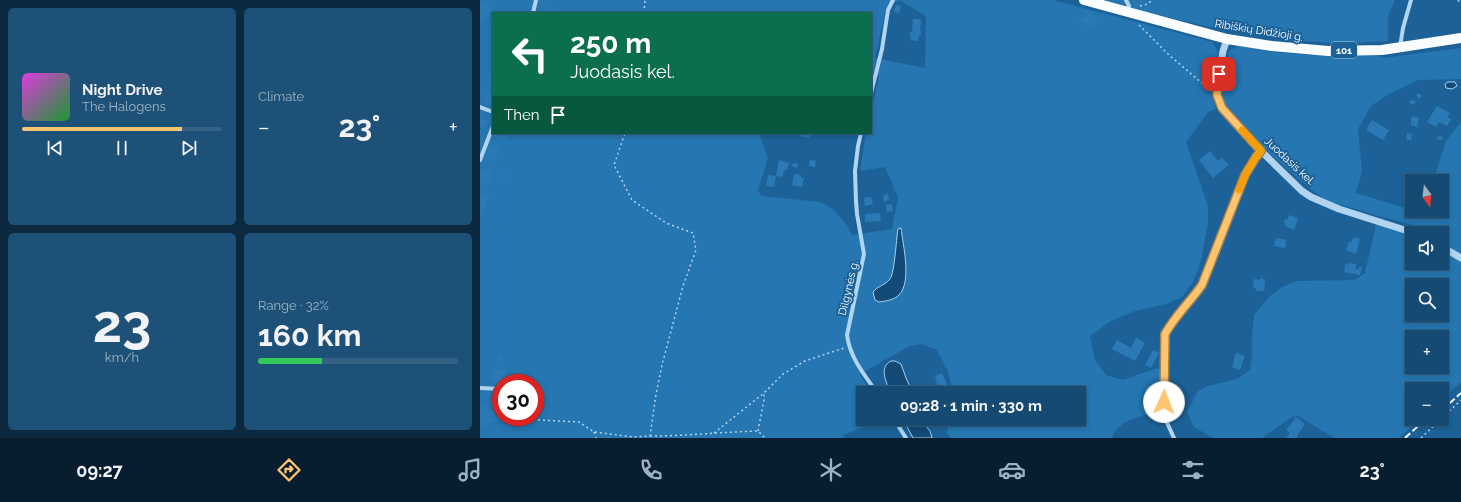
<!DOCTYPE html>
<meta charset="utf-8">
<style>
:root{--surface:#154a72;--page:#1e5177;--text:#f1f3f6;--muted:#9db3c4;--line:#346284;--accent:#ffc470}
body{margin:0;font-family:Raleway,sans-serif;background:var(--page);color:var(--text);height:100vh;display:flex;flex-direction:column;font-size:15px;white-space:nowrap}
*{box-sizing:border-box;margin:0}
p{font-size:13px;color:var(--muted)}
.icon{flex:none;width:22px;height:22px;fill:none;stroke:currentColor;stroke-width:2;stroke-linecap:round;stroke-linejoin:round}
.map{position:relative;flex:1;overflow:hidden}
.sheet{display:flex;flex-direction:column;gap:8px;padding:8px;background:#0c293f;width:480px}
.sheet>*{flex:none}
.banner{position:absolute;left:12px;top:12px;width:380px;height:122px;border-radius:0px;box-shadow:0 2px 6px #0003,0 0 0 1px var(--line);background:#0b6e4f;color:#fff;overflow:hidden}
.needle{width:26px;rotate:165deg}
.controls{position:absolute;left:925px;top:174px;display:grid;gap:8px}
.controls a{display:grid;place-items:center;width:44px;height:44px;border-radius:0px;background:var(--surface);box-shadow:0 2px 6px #0003,0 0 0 1px var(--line);font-size:20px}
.speed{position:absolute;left:12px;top:374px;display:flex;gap:8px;font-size:20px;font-weight:700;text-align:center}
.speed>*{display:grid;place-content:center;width:52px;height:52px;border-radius:50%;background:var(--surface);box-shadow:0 2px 6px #0003,0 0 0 1px var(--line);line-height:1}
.speed .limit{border:6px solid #d22;background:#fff;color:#111}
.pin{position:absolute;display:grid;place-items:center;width:34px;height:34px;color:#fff;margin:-17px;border-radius:8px;box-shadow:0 2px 6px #0006}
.me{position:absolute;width:44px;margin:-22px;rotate:2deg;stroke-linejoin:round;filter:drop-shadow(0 0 3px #0008)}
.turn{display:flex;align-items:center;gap:14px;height:84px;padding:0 12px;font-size:18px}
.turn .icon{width:52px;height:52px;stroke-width:2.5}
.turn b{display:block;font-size:28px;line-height:34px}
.then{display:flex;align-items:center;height:38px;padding:0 12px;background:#0003;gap:8px;font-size:15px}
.big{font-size:30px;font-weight:700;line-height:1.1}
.sheet .widget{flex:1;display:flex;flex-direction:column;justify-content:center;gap:6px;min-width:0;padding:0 14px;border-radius:6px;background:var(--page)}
.sheet .dial{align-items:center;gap:0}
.dial b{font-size:52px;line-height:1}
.song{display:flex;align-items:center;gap:12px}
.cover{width:48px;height:48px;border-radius:6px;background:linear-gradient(135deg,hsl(300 70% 55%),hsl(130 70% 35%))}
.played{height:4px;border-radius:2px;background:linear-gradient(90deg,var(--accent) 80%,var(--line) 80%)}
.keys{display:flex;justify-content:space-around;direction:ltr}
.heat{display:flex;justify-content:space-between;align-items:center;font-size:22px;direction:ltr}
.charge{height:6px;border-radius:3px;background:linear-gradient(90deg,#34c759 32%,var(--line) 0)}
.sheet .tiles{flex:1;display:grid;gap:8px;grid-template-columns:repeat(2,1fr)}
.trip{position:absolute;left:376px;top:386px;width:230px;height:40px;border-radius:0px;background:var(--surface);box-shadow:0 2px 6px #0003,0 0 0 1px var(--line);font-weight:700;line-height:40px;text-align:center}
.tabs{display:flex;height:64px;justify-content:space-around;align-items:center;background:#081e2e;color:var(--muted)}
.tabs .icon{width:28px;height:28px}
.tabs .current{color:var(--accent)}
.tabs b{font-size:18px;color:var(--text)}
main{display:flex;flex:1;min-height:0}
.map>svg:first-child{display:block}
.green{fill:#2576b1;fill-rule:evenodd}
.water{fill:#134a76;stroke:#a4d2f2}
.building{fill:#2b7ab6}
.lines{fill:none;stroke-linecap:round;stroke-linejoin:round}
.path{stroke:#b1d5f0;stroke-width:1.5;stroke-dasharray:2 3;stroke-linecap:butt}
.minor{stroke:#b1d5f0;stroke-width:4}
.tertiary{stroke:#b1d5f0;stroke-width:7}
.primary{stroke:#fafdff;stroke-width:10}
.rail{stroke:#fff;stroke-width:2;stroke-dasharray:7 3;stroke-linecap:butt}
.route-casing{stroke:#a67f49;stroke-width:10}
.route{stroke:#ffc470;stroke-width:7}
.slow{stroke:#f59e0b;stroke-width:7}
.labels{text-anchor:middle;stroke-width:4;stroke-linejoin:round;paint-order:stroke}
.shield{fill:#1c6298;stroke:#bbd0e0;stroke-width:1}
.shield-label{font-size:10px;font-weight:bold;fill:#fff}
.street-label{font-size:11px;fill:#fff;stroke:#1c6298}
</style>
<main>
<section class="sheet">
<div class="tiles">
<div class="widget">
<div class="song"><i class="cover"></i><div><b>Night Drive</b><p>The Halogens</p></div></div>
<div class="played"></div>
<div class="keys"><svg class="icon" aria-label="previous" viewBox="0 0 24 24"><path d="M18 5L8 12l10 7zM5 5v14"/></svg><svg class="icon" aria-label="pause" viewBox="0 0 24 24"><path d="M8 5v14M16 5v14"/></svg><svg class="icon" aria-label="next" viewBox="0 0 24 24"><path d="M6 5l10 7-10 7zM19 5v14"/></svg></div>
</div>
<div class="widget"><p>Climate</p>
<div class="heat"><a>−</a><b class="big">23°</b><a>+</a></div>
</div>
<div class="widget dial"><b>23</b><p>km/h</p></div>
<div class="widget"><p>Range · 32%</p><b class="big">160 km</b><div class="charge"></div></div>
</div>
</section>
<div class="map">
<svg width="981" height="438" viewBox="0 0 981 438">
<rect width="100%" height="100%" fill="#1c6298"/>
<path class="green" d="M 0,0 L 573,0 L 732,42 L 735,46 L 738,52 L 731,93 L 736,109 L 728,112 L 706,142 L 728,206 L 728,223 L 721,261 L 713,282 L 702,297 L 686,304 L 655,311 L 631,321 L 610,336 L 615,360 L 626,375 L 643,380 L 677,368 L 682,371 C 682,380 684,391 682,400 C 679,420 639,413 632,438 L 471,438 L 467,433 L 469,419 L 599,419 L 599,393 L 473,393 L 468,372 L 457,350 L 442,344 L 430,346 L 380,374 L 391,393 L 383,393 L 383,419 L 406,419 L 363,435 L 364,438 L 0,438 ZM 419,0 L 446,16 L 445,68 L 395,58 L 406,8 ZM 13,13 L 391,13 L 391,71 L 399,76 L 391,112 L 391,133 L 386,133 L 380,171 L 405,167 L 418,197 L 412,229 L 372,235 L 367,225 L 353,209 L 340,202 L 281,196 L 278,190 L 288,158 L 279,133 L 13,133 ZM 21,383 L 55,383 L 55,417 L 21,417 Z
M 624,0 L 915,0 L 908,17 L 908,41 C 889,42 871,43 853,43 C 775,40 699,21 624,0 Z
M 758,46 L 794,52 L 827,55 L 898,55 L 903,58 L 981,48 L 981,79 L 938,80 L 907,95 L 891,106 L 878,129 L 882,171 L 876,193 L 925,208 L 932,207 L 932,211 L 962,211 L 962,181 L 953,181 L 966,141 L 981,122 L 981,382 L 962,399 L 962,389 L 932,389 L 932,419 L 940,419 L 919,438 L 854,438 L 818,416 L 812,417 L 782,438 L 733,438 L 714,427 L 707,412 L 718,391 L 728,386 L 757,379 L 770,370 L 772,358 L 772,337 L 774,315 L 790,296 L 802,287 L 817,281 L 875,280 L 885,273 L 896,225 L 932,236 L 932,263 L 962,263 L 962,233 L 934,233 L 937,226 C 915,220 894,215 872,208 C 865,206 856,204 849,201 C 830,193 747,117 742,99 C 738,83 745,66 749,51 ZM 932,285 L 962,285 L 962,315 L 932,315 ZM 932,337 L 962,337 L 962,367 L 932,367 Z"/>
<path class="water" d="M 968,82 L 975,82 L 977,86 L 972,89 L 966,88 L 965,84 Z
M 421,228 C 423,245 432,282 419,295 C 414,300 406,301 399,302 L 395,300 L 393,292 C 397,286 406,285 410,279 C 415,271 416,240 418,229 Z
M 411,361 L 415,361 L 421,364 L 426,378 L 432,391 L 432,393 L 410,393 C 407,382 398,368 411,361 Z
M 423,419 L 441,420 L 450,431 L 452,438 L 433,438 Z"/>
<path class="building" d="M 2,2 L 13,7 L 7,19 L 5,18 L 3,21 L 0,19 L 0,7 Z
M 416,5 L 421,6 L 419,13 L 414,12 Z
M 70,7 L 86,13 L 68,13 Z
M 606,12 L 612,14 L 611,16 L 617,19 L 614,27 L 598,21 L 600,18 L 603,19 Z
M 433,19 L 441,19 L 440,30 L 441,30 L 441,35 L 439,35 L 438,41 L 431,40 L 430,32 L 432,32 Z
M 13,67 L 13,87 L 6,84 Z
M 7,91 L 13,93 L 13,106 L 3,103 Z
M 939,93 L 942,96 L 939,99 L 936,95 Z
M 933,99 L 936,102 L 932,105 L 929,102 Z
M 957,106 L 970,113 L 967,117 L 971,119 L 967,126 L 959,122 L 956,127 L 947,122 Z
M 933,116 L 939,118 L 937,127 L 931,125 L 931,118 L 932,118 Z
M 0,118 L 8,121 L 6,127 L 0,125 Z
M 892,120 L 909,130 L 903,140 L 886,130 Z
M 14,133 L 29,133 L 26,141 L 13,137 Z
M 319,133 L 331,133 L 329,138 L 319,136 Z
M 927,133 L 932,134 L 931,140 L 926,139 Z
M 961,136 L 963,139 L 958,140 L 957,137 Z
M 11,145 L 20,148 L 15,161 L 6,158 Z
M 730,151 L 738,161 L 742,158 L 749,165 L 733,178 L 719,160 Z
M 299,160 L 309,163 L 307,170 L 305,169 L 302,177 L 296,176 Z
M 330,160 L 336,161 L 335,167 L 329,166 Z
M 313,163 L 318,164 L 317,168 L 312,166 Z
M 2,169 L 12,173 L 7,186 L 0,183 L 0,173 Z
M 21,174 L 27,176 L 26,180 L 20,178 Z
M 314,174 L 321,175 L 321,178 L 324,178 L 322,187 L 312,185 Z
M 288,175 L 296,176 L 294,187 L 286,186 Z
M 0,192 L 9,195 L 2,215 L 0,214 Z
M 408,194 L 409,200 L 404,202 L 403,196 Z
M 391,197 L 393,204 L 385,206 L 384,198 Z
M 412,204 L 413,211 L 407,212 L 406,205 Z
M 400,213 L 401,221 L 385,222 L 385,214 Z
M 809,215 L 818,218 L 814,230 L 805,226 L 806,224 L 804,223 L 805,219 L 807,220 Z
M 874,237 L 880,239 L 876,254 L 866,250 L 869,242 L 871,242 Z
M 796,238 L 806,240 L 805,248 L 794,246 Z
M 869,263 L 876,264 L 876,269 L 879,269 L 879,267 L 882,267 L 880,275 L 864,272 L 865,264 L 868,265 Z
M 780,278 L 785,280 L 784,291 L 776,291 L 777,289 L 773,288 L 774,279 L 780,280 Z
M 656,338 L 665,343 L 655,361 L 632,349 L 637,340 L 651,348 Z
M 673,350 L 679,353 L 671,368 L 665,365 Z
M 20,353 L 24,360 L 19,362 L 16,356 Z
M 756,353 L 765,356 L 760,370 L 752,367 Z
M 25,369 L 27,375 L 28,383 L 12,383 L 12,370 Z
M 462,373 L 468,386 L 460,389 L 456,382 L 457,382 L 455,376 Z
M 6,392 L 10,392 L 10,398 L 7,399 Z
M 0,405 L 8,405 L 8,408 L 11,408 L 11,410 L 17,410 L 17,421 L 6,422 L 6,426 L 0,426 Z
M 22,417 L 51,417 L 51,420 L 22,420 Z
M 816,417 L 825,424 L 817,436 L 818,436 L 817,438 L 806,438 L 810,433 L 806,430 Z"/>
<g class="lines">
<path class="path" d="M 978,0 L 981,4
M 660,6 L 668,4 L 672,0
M 164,13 L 165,0
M 659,25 L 689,55 L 730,90
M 962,418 L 981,400
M 58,420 L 99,422 L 114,432 L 130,434 L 153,437 L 170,436 L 176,394 L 182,365 L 203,286 L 216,250 L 213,233 L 186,223 L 152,200 L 134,165 L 145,133
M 278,431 L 284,400 L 284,394
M 114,432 L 116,438
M 234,433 L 284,393 L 303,374 L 325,361 L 364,348
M 170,436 C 206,436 242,432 278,431 L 285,438
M 941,438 L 961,419"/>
<path class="minor" d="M 646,0 L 649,6 L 647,11
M 53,13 L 56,0
M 920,47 L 923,28 L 931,0
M 391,93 L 402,49 L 408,10 L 413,0
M 0,107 L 13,112
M 381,133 L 378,146 L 375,171 L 376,201 L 377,214 L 384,254 L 367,335 C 370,358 384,374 397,393
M 0,160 L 13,126
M 0,388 L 21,389
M 414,419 L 426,438
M 694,438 L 684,416 L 686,359 L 684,340 L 685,334 L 689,327 L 713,298 L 722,285 L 765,175 L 775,157 L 781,151"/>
<path class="tertiary" d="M 747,39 L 743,51 L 737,88 L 739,101 L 742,108 L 748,116 L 781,151 L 822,191 L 831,197 L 859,209 L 934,233
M 962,247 L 981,258"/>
<path class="primary" d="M 604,0 L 747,39 L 792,46 L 848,51 L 902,50 L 981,38"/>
<path class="rail" d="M 962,410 L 981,393
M 925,438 L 946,419"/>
</g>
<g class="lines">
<g class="route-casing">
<path id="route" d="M 684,402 L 685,334 C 695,316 710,302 722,285 L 765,175 L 776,157 L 781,151 L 742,108 L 737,95 L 739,74"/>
</g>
<use href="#route" class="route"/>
<path class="slow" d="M 759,190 C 764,176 771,162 781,151 L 762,130"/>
</g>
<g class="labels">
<rect class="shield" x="851" y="42" width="26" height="16" rx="3"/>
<g class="shield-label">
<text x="864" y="54">101</text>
</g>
<g class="street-label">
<text transform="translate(779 30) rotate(9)" y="4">Ribiškių Didžioji g.</text>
<text transform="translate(810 161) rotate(43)" y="4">Juodasis kel.</text>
<text transform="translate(368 288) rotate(-77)" y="4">Dilgynės g.</text>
</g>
</g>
</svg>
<div class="controls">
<a><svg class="needle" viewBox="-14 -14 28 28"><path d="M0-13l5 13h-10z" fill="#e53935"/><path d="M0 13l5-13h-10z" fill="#9db3c4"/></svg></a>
<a><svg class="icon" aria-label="sound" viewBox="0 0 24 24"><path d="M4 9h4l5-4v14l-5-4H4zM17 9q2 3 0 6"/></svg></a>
<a><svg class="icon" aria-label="search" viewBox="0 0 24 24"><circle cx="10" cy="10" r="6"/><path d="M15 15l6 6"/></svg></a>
<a>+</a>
<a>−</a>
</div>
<div class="speed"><div class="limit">30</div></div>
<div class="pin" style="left:739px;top:74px;background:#d93025"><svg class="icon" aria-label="arrive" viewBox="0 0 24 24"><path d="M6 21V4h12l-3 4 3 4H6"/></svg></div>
<svg class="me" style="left:684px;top:402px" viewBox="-20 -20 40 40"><circle r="19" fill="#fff"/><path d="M0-13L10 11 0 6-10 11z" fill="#ffc470"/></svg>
<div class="trip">09:28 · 1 min · 330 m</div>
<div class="banner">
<div class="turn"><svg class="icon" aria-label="left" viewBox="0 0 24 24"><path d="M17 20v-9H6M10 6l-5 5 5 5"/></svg><div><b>250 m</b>Juodasis kel.</div></div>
<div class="then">Then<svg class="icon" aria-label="arrive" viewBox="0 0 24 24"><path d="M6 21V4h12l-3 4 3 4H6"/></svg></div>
</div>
</div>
</main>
<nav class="tabs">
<b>09:27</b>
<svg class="icon current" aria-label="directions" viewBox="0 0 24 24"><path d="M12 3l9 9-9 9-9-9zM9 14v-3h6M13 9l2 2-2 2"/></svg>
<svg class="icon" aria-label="music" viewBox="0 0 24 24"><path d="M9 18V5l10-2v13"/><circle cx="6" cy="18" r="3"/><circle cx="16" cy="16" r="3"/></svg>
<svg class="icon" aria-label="phone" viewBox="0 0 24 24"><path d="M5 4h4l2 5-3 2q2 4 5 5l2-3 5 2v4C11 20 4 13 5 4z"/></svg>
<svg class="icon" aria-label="climate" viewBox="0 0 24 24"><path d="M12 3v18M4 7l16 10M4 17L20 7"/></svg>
<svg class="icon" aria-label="car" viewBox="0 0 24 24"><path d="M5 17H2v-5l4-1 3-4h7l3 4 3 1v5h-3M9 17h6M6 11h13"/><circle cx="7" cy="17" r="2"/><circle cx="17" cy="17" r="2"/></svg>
<svg class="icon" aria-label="filters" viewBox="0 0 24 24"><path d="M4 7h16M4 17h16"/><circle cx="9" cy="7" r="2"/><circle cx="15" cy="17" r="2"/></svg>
<b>23°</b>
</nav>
